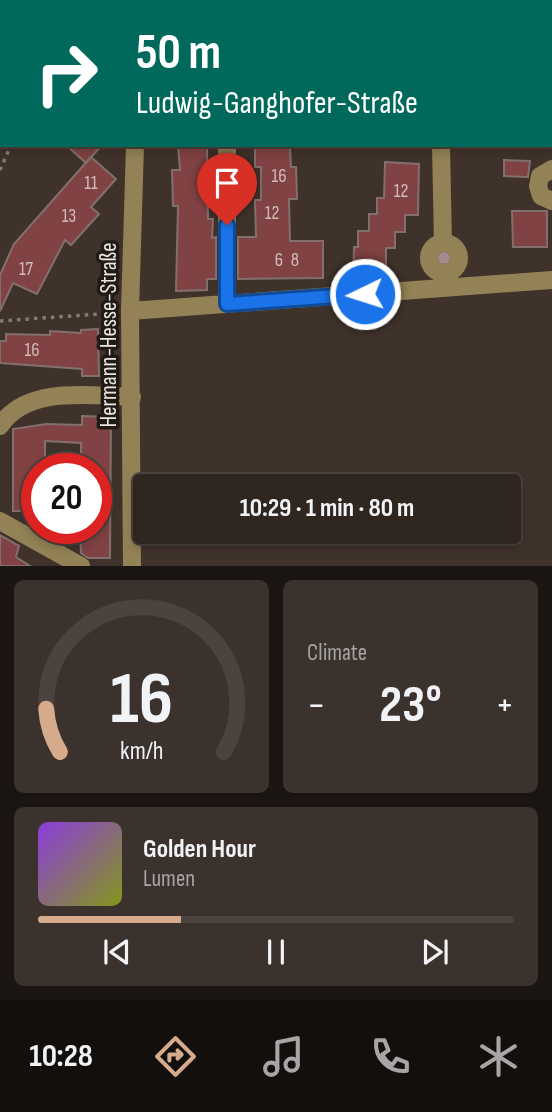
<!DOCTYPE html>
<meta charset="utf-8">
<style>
:root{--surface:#2f2620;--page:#3b322d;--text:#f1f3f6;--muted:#a7a5a5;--line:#4a433e;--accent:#d6ab8b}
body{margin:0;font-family:"Sofia Sans Condensed",sans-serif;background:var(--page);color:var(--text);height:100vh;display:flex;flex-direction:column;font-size:26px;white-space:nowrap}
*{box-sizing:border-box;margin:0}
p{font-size:23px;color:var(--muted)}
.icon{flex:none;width:38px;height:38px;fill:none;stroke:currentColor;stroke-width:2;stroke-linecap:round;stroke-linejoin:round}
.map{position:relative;height:566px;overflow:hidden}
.details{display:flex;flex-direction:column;gap:14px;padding:14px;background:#1a1512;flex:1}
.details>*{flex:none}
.hud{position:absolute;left:0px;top:0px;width:553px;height:147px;box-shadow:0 4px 10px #0003,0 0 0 2px var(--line);background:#00695c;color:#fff;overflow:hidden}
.speed{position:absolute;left:21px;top:453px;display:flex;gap:14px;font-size:35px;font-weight:700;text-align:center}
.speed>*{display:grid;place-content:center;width:91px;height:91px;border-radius:50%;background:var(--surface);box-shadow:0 4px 10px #0003,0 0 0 2px var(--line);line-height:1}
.speed .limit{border:10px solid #d22;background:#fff;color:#111}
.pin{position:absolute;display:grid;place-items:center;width:60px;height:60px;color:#fff;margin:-72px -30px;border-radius:50% 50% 50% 0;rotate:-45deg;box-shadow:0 0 7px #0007}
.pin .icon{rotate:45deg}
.me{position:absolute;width:77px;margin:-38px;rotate:266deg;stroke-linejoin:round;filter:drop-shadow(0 0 5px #0008)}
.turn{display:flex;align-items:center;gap:24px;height:147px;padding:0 21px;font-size:32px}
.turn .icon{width:91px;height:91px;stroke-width:2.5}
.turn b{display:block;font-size:49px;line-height:60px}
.big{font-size:52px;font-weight:700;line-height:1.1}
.details .tile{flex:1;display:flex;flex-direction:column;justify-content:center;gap:10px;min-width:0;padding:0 24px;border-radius:10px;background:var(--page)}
.details .dial{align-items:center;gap:0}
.dial svg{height:182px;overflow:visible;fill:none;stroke:var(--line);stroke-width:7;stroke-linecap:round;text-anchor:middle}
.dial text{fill:var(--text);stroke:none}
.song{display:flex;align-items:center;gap:21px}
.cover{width:84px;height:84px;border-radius:10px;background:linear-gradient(135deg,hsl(270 70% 55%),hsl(70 70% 35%))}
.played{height:7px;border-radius:4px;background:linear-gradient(90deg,var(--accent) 30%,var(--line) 30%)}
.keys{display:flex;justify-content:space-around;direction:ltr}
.heat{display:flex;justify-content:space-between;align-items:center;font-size:38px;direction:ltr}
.details .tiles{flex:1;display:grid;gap:14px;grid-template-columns:1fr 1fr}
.tile:last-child{grid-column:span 2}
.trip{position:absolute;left:133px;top:474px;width:388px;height:70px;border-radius:7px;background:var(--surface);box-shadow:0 4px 10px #0003,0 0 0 2px var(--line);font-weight:700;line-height:70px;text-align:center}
.tab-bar{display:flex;height:112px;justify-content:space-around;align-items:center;background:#130f0d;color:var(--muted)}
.tab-bar .icon{width:49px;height:49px}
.tab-bar .selected{color:var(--accent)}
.tab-bar b{font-size:32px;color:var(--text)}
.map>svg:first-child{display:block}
.building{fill:#804242;stroke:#82706f;stroke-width:2}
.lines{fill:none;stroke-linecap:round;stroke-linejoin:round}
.path{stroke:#857a74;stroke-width:3.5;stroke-dasharray:3.5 5;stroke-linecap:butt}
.minor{stroke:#938255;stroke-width:18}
.tree{fill:#a48b90}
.route-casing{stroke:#114b97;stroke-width:18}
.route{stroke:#1a73e8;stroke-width:12}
.labels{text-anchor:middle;stroke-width:7;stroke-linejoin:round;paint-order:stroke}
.number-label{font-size:19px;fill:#d1bcb8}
.street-label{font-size:23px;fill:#ece4df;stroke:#211b18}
</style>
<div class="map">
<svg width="552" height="566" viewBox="0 0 552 566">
<rect width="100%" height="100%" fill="#3f322a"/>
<path class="building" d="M 66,145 L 102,145 L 86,163 Z
M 178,145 L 207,145 L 208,219 L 213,219 L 212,238 L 216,237 L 216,279 L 207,279 L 207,290 L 176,291 L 178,206 L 173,206 L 172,170 L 180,170 Z
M 255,147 L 290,147 L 291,167 L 296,167 L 297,199 L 289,199 L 290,241 L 323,241 L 323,278 L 238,279 L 238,237 L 256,237 L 255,200 L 261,200 L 261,167 L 255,167 Z
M 91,157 L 116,179 L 91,207 L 99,214 L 71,245 L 65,240 L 37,294 L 13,283 L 0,311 L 0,275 L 14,244 Z
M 504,160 L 530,161 L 528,177 L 504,176 Z
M 385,162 L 419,164 L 418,215 L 405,215 L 405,232 L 395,232 L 395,248 L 386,248 L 386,281 L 353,282 L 354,247 L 358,247 L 358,231 L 369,231 L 369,214 L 377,214 L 377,198 L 384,198 Z
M 512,211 L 547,211 L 547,247 L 513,247 Z
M 98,329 L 99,376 L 82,376 L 82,369 L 0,363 L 0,341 L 6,341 L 6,334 L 50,335 L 50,331 L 81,333 L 81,330 Z
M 82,416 L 111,417 L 110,558 L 88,558 L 81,553 L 80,528 L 96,528 L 96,469 L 81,469 L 81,443 L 45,441 L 45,469 L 37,469 L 37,511 L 13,511 L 13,429 L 46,424 L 82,425 Z
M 0,535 L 19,546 L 16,557 L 30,566 L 0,566 Z"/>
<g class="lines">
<path class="path" d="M 0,170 L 11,145
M 0,321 L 114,313"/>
<path class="minor" d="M 138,2 L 138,0
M 228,2 L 228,0
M 374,2 L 374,0
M 0,8 L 2,9
M 551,64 L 552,64
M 227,145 L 227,304
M 441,145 L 443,243
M 552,169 L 540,176 L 538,186 L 541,196 L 552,201
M429 258a15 15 0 1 1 30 0a15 15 0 1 1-30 0Z
M 130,311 L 552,280
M 0,426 C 27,385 90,396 132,397
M 0,521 L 81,566
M 132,566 L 130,311 L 135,145"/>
</g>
<circle class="tree" cx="444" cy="258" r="6"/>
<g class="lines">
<g class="route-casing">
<path id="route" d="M 227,225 L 227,304 L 365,294"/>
</g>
<use href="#route" class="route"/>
</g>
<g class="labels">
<g class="number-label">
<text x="279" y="182">16</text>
<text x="91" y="189">11</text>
<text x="401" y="197">12</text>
<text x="272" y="219">12</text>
<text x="69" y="222">13</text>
<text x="279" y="266">6</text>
<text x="295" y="266">8</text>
<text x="26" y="275">17</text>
<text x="32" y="356">16</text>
</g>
<g class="street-label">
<text transform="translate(108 335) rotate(-90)" y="8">Hermann-Hesse-Straße</text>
</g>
</g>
</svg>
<div class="speed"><div class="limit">20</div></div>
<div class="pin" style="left:227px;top:225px;background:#d93025"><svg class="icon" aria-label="arrive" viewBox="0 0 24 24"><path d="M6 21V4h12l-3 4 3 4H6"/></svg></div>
<svg class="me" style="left:365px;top:294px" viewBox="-20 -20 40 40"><circle r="17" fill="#1a73e8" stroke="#fff" stroke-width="3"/><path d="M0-11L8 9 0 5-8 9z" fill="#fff"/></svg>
<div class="trip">10:29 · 1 min · 80 m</div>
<div class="hud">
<div class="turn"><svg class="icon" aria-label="right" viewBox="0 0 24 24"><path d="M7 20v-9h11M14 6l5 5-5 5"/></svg><div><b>50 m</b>Ludwig-Ganghofer-Straße</div></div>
</div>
</div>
<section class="details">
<div class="tiles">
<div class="tile dial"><svg viewBox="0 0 100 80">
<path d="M14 69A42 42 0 1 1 86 69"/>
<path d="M14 69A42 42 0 0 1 8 50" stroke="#d6ab8b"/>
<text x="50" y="56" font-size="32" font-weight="700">16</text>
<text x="50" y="72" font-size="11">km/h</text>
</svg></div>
<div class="tile"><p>Climate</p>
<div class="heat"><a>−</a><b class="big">23°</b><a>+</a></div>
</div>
<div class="tile">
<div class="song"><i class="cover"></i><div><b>Golden Hour</b><p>Lumen</p></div></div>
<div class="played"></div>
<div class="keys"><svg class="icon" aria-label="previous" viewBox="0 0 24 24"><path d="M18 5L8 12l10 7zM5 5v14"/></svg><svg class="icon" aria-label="pause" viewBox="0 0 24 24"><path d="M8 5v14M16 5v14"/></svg><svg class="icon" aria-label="next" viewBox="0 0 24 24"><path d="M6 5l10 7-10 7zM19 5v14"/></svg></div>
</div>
</div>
</section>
<nav class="tab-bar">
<b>10:28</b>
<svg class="icon selected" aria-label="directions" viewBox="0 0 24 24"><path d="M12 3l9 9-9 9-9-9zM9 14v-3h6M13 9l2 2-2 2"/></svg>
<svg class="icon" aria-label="music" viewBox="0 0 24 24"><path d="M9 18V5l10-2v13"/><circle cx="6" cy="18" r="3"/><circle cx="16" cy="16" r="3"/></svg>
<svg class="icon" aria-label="phone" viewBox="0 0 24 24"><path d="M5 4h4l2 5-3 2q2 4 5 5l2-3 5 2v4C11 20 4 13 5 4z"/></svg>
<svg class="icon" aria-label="climate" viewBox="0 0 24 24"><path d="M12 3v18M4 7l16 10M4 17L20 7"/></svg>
</nav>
